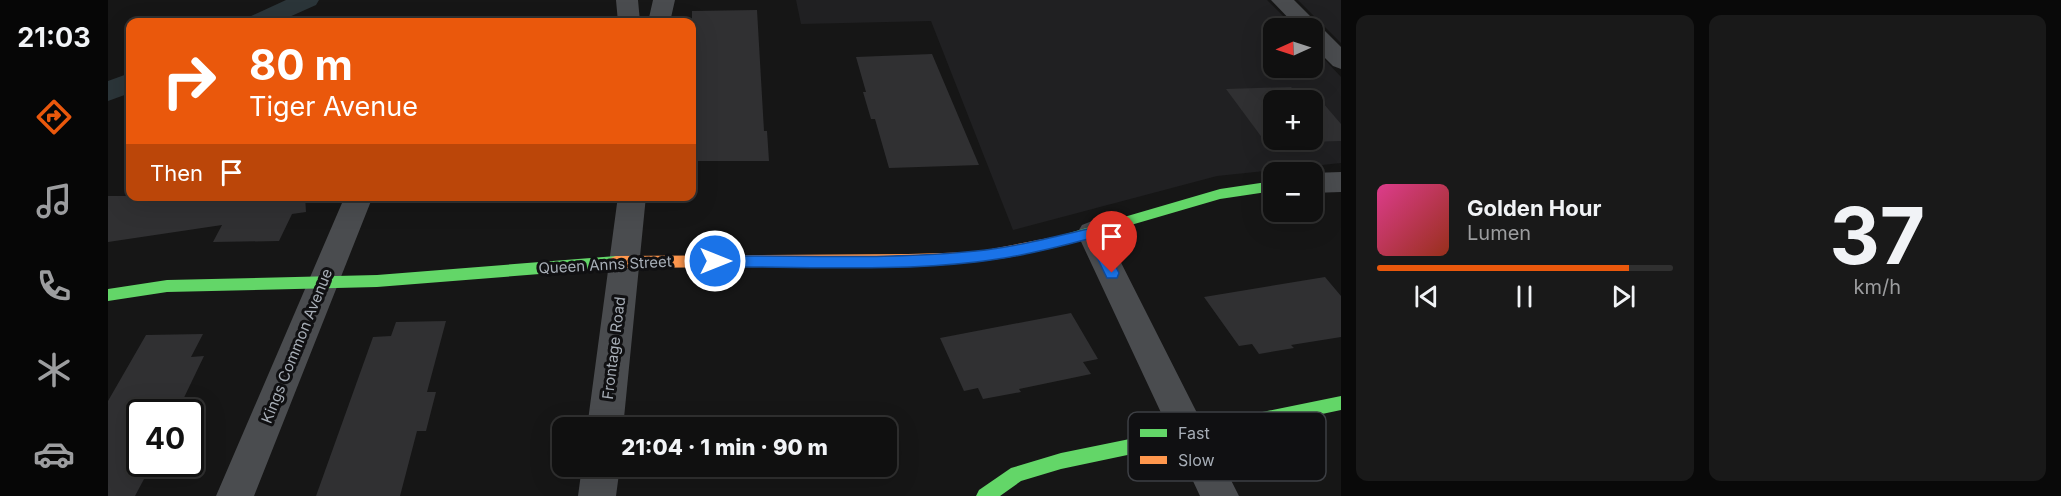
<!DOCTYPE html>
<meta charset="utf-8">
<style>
:root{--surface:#101010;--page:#191919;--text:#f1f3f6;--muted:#9c9d9f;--line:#303030;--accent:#ea580c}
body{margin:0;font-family:Inter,sans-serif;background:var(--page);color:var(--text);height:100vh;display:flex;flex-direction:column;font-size:22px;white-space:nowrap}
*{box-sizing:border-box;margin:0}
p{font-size:20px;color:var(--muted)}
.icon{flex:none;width:33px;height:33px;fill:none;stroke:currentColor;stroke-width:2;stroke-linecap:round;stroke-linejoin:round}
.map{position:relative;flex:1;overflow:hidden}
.details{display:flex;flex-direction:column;gap:15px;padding:15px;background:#090909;width:720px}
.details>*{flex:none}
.guide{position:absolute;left:18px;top:18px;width:570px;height:183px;border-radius:12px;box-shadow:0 6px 24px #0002,0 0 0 2px var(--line);background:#ea580c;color:#fff;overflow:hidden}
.needle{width:39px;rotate:267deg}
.buttons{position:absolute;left:1155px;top:18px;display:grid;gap:12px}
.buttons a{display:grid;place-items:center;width:60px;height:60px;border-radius:12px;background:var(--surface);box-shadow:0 6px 24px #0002,0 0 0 2px var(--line);font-size:30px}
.speed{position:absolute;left:18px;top:399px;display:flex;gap:12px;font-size:30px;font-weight:700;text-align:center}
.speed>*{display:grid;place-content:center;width:78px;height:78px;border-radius:50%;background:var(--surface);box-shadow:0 6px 24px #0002,0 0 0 2px var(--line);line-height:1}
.speed .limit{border:3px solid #111;border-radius:9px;background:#fff;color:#111}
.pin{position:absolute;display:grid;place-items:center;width:51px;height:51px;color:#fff;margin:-62px -26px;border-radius:50% 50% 50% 0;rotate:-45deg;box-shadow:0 0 6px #0007}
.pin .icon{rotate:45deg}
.me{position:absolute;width:66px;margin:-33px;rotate:90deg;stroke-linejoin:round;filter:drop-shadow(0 0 4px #0008)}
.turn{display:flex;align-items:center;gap:21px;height:126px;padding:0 24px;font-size:27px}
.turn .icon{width:78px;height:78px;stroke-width:2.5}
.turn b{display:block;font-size:42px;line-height:51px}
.then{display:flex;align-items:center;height:57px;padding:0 24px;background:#0003;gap:12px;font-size:22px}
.details .tile{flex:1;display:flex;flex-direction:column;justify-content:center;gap:9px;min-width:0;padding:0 21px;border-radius:12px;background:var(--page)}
.details .dial{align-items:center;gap:0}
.dial b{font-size:78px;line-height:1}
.song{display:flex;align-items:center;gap:18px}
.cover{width:72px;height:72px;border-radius:9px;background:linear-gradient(135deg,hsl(330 70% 55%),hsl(10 70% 35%))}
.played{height:6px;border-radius:3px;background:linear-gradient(90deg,var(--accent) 85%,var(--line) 85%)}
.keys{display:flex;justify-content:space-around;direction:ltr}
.details .tiles{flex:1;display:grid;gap:15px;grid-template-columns:repeat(2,1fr)}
.trip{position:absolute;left:444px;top:417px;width:345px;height:60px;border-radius:12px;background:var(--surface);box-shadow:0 6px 24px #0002,0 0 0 2px var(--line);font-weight:800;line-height:60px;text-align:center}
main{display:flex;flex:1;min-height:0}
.menu{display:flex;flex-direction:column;width:108px;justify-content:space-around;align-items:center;background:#060606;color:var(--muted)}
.menu .icon{width:42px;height:42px}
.menu .selected{color:var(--accent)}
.menu b{font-size:27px;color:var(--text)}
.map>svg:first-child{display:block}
.built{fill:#202022;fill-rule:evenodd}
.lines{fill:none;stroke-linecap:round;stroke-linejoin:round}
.canal{fill:#2b3539;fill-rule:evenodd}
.building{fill:#303032;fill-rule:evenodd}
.street{fill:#4a4c4f;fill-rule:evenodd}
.fast{fill:#63d668;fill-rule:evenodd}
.slow{fill:#ff974d;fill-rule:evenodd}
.route{fill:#1a73e8;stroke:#114b97;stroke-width:1.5}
.labels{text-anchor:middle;stroke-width:6;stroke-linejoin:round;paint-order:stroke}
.street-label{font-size:15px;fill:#a7aeb7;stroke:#101012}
.key{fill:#101012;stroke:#3d3f44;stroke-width:1.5}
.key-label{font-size:16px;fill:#a7aeb7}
</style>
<main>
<nav class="menu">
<b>21:03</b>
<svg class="icon selected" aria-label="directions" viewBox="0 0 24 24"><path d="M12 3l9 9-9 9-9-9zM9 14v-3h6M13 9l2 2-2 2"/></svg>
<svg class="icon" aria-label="music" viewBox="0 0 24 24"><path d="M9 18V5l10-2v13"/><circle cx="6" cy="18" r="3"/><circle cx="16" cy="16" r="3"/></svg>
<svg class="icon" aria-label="phone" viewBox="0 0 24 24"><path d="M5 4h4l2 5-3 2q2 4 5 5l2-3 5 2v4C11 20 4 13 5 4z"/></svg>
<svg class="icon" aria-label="climate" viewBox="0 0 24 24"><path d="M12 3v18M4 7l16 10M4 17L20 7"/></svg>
<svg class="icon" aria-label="car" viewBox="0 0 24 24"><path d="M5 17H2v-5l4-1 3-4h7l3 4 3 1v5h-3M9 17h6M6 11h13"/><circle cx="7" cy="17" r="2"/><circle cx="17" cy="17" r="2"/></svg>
</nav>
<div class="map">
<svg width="1233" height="496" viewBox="0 0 1233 496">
<rect width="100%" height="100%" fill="#161616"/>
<path class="built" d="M 688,0 L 1159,0 L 1187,28 L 1166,28 L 1166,68 L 1204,68 L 1205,47 L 1233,77 L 1233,163 L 1109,176 L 905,230 L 823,21 L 693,24 ZM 1166,100 L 1204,100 L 1204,140 L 1166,140 Z
M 1190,0 L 1233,0 L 1233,43 Z"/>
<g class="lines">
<path class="canal" d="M 178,0 L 211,0 L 208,5 L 170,22 L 137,22 L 141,17 Z
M 22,73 L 22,93 L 0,101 L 0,81 Z"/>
</g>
<path class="building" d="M 649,10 L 656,131 L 659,131 L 661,161 L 584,161 L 584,11 Z
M 824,54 L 871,165 L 781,168 L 767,119 L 763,119 L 755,92 L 758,92 L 748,57 Z
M 1183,87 L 1185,89 L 1203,89 L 1233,124 L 1233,141 L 1158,143 L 1118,89 ZM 1166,100 L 1204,100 L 1204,140 L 1166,140 Z
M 0,196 L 197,196 L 198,212 L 184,214 L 171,241 L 105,242 L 114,225 L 0,242 Z
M 1217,277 L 1233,296 L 1233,337 L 1183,345 L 1186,348 L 1151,354 L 1144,344 L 1131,346 L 1096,297 Z
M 963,313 L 990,359 L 975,362 L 983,374 L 911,389 L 913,392 L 875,399 L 870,388 L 856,391 L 832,338 Z
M 338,321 L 319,392 L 328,392 L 318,431 L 309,431 L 292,496 L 208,496 L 265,337 L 283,336 L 288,322 Z
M 95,334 L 83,357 L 96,356 L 71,408 L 55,408 L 53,412 L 32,412 L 32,464 L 44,464 L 27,496 L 0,496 L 0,401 L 38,335 Z"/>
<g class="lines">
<path class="street" d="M 508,0 L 530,0 L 532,22 L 510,22 Z
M 545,0 L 567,0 L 562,22 L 540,22 Z
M 1163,0 L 1186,0 L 1233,47 L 1233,69 L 1225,66 L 1204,45 L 1204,28 L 1190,28 Z
M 1233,172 L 1233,192 L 1204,193 L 1204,173 Z
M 237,196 L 265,196 L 146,496 L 108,496 Z
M 510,196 L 538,196 L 515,428 L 479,428 Z
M 984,221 L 994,225 L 1131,496 L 1092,496 L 969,233 L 974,225 Z
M 474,466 L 512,466 L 508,496 L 470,496 Z"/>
<path class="fast" d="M 1166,181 L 1166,191 L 1112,199 L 951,246 L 946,245 L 944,241 L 946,237 L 951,236 L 1112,189 Z
M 508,256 L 513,258 L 515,262 L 513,266 L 508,268 L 269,287 L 59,292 L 0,301 L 0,289 L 59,280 L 269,275 Z
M 1233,396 L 1233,410 L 953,469 L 913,481 L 892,496 L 868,496 L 871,490 L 903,468 L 953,453 Z"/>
<path class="slow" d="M 951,236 L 956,237 L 958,241 L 956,245 L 868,262 L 800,266 L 508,268 L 503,266 L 501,262 L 503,258 L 508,256 L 800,254 L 868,252 Z"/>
</g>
<path class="route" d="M 984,228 L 989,230 L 1011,273 L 1009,278 L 999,278 L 980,239 C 943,249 906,258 868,262 C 782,272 693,266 607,267 L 602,265 L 600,261 L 602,257 L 607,256 C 693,255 781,260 868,251 C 907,247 946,237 984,228 Z"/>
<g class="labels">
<g class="street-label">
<text transform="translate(497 265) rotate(-3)" y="5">Queen Anns Street</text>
<text transform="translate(189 346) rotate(-68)" y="5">Kings Common Avenue</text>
<text transform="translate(506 348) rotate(-83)" y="5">Frontage Road</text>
</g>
</g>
<rect x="1020" y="412" width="198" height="69" rx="9" class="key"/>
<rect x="1032" y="429" width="27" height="8" fill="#63d668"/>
<rect x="1032" y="456" width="27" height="8" fill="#ff974d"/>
<g class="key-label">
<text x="1070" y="439">Fast</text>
<text x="1070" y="466">Slow</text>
</g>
</svg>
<div class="buttons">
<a><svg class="needle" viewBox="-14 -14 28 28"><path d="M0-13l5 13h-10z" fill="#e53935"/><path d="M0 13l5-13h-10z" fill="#9c9d9f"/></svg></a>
<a>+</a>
<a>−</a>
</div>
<div class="speed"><div class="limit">40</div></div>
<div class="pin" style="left:1004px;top:273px;background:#d93025"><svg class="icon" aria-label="arrive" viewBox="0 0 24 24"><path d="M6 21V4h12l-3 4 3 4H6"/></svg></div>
<svg class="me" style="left:607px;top:261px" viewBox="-20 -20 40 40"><circle r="17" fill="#1a73e8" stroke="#fff" stroke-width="3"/><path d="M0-11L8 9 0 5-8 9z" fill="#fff"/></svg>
<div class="trip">21:04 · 1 min · 90 m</div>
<div class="guide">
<div class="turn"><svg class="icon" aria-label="right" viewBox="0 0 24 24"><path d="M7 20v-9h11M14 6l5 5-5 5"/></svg><div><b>80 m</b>Tiger Avenue</div></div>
<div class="then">Then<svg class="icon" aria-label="arrive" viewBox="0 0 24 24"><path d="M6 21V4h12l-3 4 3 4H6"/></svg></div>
</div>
</div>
<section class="details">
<div class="tiles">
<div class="tile">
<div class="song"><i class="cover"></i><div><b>Golden Hour</b><p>Lumen</p></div></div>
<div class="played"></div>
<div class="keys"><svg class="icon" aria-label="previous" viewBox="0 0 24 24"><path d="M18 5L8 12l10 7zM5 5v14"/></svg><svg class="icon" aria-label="pause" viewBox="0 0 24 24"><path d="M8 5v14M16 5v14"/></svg><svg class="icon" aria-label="next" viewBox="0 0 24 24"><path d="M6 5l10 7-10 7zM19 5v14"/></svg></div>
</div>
<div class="tile dial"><b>37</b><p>km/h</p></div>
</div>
</section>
</main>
